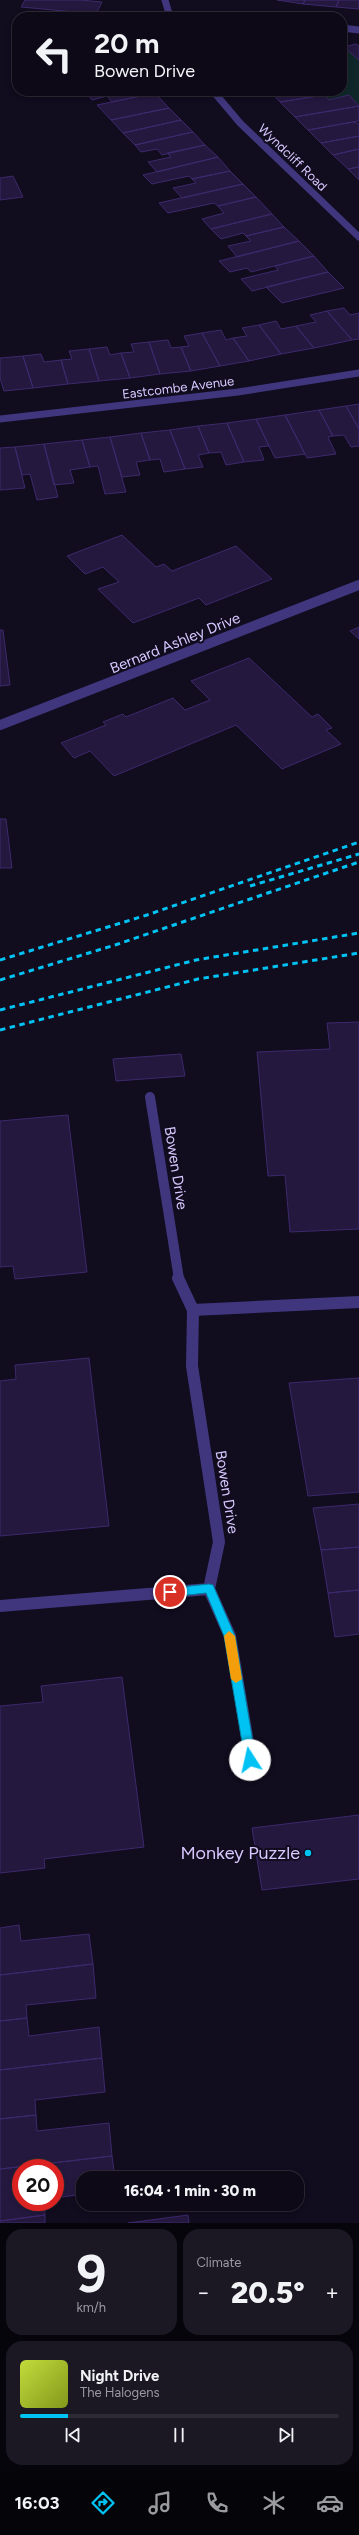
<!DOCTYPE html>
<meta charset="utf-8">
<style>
:root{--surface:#0d0916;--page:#1b1723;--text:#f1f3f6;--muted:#9a9aa1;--line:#2d2a35;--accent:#00c3f4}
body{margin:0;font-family:Figtree,sans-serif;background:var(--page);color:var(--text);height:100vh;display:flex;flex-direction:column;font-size:15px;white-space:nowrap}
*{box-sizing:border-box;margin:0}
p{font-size:13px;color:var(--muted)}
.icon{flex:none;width:22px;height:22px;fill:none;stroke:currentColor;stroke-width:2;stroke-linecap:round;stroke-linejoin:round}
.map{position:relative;height:2223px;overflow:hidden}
.sheet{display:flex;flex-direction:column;gap:6px;padding:6px;background:#07050c;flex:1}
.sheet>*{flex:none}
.hud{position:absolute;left:12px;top:12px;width:335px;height:84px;border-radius:16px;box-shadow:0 2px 6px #0003,0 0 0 1px var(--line);background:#0d0916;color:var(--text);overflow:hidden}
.speed{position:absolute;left:12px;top:2159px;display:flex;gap:8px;font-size:20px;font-weight:700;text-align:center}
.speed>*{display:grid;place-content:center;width:52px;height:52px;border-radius:50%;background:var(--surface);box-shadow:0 2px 6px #0003,0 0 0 1px var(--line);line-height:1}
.speed .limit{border:6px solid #d22;background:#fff;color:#111}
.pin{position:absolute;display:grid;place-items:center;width:34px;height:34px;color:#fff;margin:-17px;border:2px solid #fff;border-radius:50%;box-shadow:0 1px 4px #0007}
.me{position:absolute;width:44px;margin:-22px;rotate:350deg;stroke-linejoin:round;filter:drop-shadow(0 0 3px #0008)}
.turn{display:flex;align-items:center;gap:14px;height:84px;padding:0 16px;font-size:18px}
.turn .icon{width:52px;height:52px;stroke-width:2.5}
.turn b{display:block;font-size:28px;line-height:34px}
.big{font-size:30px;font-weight:800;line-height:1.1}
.sheet .widget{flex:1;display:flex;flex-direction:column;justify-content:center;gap:6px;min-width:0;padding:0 14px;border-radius:16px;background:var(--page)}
.sheet .dial{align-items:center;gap:0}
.dial b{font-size:52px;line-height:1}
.song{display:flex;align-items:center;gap:12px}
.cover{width:48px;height:48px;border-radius:6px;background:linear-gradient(135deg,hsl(70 70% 55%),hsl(70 70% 35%))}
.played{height:4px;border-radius:2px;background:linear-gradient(90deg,var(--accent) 15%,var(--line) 15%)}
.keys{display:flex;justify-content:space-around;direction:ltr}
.heat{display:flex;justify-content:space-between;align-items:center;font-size:22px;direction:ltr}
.sheet .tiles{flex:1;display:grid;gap:6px;grid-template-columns:1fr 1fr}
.widget:last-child{grid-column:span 2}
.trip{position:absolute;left:76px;top:2171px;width:228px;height:40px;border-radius:16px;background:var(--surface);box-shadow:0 2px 6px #0003,0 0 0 1px var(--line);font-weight:800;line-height:40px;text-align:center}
.menu{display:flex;height:64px;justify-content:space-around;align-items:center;background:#050409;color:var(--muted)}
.menu .icon{width:28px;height:28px}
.menu .on{color:var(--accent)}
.menu b{font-size:18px;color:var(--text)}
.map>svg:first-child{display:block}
.green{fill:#0f2728}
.building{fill:#24183f;stroke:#3d296c}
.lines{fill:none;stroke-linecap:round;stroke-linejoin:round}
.minor-far2{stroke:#40367e;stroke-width:7}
.minor-far1{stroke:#40367e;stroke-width:10}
.minor{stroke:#40367e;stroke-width:12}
.rail{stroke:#00c3f4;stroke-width:3;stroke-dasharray:5.5 4.5;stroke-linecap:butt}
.route{fill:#00c3f4;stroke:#007f9f}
.slow{fill:#f59e0b}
.poi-dot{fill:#00c3f4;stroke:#110c1e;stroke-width:1.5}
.labels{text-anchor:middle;stroke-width:4;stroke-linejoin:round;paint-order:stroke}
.far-street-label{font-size:13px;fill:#d5c9ff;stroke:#110c1e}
.street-label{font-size:15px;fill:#d5c9ff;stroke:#110c1e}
.near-poi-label{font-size:18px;fill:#d5c9ff;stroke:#110c1e;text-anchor:end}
</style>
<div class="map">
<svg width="359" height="2223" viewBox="0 0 359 2223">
<rect width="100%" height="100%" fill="#110c1e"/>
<path class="green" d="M 342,45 L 359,60 L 359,105 L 349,95 L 329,100 L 325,95 L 342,91 Z"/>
<path class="building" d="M 25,0 L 80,0 L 102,2 L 96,14 L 21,7 Z
M 277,0 L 305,0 L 303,4 Z
M 305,0 L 339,0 L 336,7 L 303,4 Z
M 339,0 L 359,0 L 359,9 L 336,7 Z
M 356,44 L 359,46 L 359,60 L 344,47 Z
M 97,91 L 153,91 L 155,93 L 112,102 L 107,96 L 92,100 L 86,93 Z
M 270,91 L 335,91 L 337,93 L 280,102 Z
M 155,93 L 169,108 L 111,120 L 97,105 Z
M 325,95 L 329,100 L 349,95 L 359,106 L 295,117 L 280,102 Z
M 359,106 L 359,121 L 353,122 L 308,130 L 295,117 Z
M 169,108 L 181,120 L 123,133 L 111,120 Z
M 181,120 L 193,132 L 135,145 L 123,133 Z
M 353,122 L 359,124 L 359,136 L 321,143 L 308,130 Z
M 193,132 L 205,145 L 162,155 L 157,149 L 141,152 L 135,145 Z
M 359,136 L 359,149 L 333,155 L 321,143 Z
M 205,145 L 218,157 L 157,172 L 148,162 L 171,157 L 167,153 Z
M 359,149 L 359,167 L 348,169 L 333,155 Z
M 218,157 L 230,171 L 192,179 L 189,176 L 152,184 L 143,175 Z
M 359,167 L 359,180 L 348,169 Z
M 230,171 L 243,184 L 182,198 L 173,188 L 196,183 L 192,179 Z
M 13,176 L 23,197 L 0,200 L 0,178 Z
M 243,184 L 256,197 L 218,206 L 214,203 L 168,213 L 159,203 Z
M 256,197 L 272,214 L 211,229 L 202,219 L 224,213 L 218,206 Z
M 272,214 L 284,227 L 246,236 L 243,233 L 221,239 L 211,229 Z
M 284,227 L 299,241 L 237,257 L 228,246 L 251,241 L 246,236 Z
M 299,241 L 314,256 L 251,272 L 247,268 L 230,272 L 219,261 Z
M 314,256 L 328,272 L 252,291 L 241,279 L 278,270 L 275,266 Z
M 328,272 L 344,288 L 282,303 L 266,287 Z
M 344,308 L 350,315 L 359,313 L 359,339 L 352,340 L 327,311 Z
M 327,311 L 352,340 L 314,348 L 296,326 L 316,322 L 310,315 Z
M 276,321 L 281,329 L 296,326 L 314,348 L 281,354 L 259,325 Z
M 259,325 L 281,354 L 249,361 L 233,338 L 247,336 L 242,328 Z
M 221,330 L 226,340 L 233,338 L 249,361 L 220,366 L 202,333 Z
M 202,333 L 220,366 L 191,371 L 181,347 L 189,346 L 184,336 Z
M 168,340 L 171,348 L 181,347 L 191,371 L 160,374 L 149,342 Z
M 149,342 L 160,374 L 130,378 L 121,353 L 134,352 L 131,344 Z
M 107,347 L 110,355 L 121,353 L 130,378 L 99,381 L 89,349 Z
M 89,349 L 99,381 L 68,384 L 61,360 L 72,359 L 69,351 Z
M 41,354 L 44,362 L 61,360 L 68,384 L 33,388 L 23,356 Z
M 23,356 L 33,388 L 4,391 L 0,378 L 0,358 Z
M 359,404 L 359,429 L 346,406 Z
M 346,406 L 359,429 L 359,446 L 351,447 L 344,435 L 333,436 L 319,410 Z
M 319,410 L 333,436 L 328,437 L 336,454 L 307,458 L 285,415 Z
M 285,415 L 305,454 L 275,458 L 256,419 Z
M 256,419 L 269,446 L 259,447 L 264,460 L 244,462 L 227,423 Z
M 227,423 L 244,462 L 226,465 L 221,452 L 209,453 L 198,426 Z
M 198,426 L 209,453 L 198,455 L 203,467 L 185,469 L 170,430 Z
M 170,430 L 185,469 L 164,472 L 160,459 L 150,460 L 141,433 Z
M 141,433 L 150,460 L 136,462 L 140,475 L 122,477 L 110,437 Z
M 110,437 L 126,492 L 105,494 L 98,466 L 90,467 L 82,440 Z
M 82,440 L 90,467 L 70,470 L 74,483 L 54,485 L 44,444 Z
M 44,444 L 58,497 L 37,500 L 30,474 L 22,475 L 15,447 Z
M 15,447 L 25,488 L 0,490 L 0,448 Z
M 122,535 L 156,567 L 164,564 L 172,571 L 236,546 L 272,579 L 206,605 L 199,598 L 133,623 L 98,589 L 119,582 L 103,567 L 85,574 L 67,556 Z
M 359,627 L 359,639 L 350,631 Z
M 0,630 L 3,630 L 10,685 L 0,686 Z
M 249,658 L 312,717 L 318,714 L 332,728 L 326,730 L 341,744 L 282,769 L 236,725 L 114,776 L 90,751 L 74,758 L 61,743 L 106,725 L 103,722 L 123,714 L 126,717 L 173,698 L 185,710 L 210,700 L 191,681 Z
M 0,819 L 6,819 L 12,868 L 0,868 Z
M 359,1022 L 359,1229 L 290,1232 L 285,1175 L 268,1176 L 257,1052 L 330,1049 L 327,1023 Z
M 181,1054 L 185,1076 L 116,1081 L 113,1059 Z
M 68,1115 L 87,1272 L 15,1279 L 13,1266 L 0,1267 L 0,1121 Z
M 89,1358 L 109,1526 L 0,1536 L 0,1381 L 16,1379 L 15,1365 Z
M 359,1378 L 359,1492 L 308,1496 L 289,1383 Z
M 359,1504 L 359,1547 L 321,1550 L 313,1508 Z
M 359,1547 L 359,1590 L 328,1593 L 321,1550 Z
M 359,1590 L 359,1634 L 335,1637 L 328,1593 Z
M 122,1677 L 144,1847 L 44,1859 L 45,1868 L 0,1873 L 0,1706 L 43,1702 L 41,1686 Z
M 359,1815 L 359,1879 L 262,1890 L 252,1828 Z
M 19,1925 L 21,1941 L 89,1934 L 93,1964 L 0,1975 L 0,1928 Z
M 93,1964 L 96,1998 L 26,2005 L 27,2018 L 0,2021 L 0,1975 Z
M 27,2018 L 29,2036 L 99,2027 L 102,2058 L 0,2070 L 0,2021 Z
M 102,2058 L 105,2092 L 35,2100 L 36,2115 L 0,2119 L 0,2070 Z
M 36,2115 L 37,2131 L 109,2123 L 112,2156 L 0,2169 L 0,2119 Z
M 112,2156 L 115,2178 L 83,2178 L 83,2194 L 55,2198 L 55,2168 L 21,2168 L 21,2202 L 44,2202 L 45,2215 L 0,2221 L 0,2169 Z
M 45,2215 L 45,2223 L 0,2223 L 0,2221 Z
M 188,2215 L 189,2223 L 128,2223 Z"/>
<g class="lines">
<path class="minor-far2" d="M 165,0 L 170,17
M 169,15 L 228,17
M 342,28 L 359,30
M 213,91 L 240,123 L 359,237
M 0,419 L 238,392 L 359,373"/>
<path class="minor-far1" d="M 0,725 L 359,585
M 150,1097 L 179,1279"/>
<path class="minor" d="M 193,1310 L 359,1302
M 209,1589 L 230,1636 L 251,1760
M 0,1606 L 209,1589 L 219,1542 L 192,1366 L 193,1310 L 178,1278"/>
<path class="rail" d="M 250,886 L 359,854
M 0,960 L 147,915 L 359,842
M 0,980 L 115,945 L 359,862
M 0,1010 L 196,960 L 359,933
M 0,1030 L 198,979 L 359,953"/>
</g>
<path class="route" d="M 209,1584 L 213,1585 L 235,1636 L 256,1760 L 250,1765 L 245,1760 L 224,1636 L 206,1593 L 170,1597 L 164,1592 L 170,1588 Z"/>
<path class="slow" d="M 229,1631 L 235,1636 L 242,1679 L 236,1683 L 231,1679 L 224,1636 Z"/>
<circle class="poi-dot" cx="308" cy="1853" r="4"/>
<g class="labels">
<g class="far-street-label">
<text transform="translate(293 157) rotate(44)" y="5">Wyndcliff Road</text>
<text transform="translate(178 387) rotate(-7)" y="5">Eastcombe Avenue</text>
</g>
<g class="street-label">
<text transform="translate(175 643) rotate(-22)" y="5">Bernard Ashley Drive</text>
<text transform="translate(176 1168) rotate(81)" y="5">Bowen Drive</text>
<text transform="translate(227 1492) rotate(81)" y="5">Bowen Drive</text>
</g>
<g class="near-poi-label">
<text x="300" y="1859">Monkey Puzzle</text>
</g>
</g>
</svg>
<div class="speed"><div class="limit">20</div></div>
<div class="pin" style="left:170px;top:1592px;background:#d93025"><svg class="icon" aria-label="arrive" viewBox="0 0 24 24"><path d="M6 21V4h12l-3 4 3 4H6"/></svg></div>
<svg class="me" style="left:250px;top:1760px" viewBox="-20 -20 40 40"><circle r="19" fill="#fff"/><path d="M0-13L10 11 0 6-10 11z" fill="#00c3f4"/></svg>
<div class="trip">16:04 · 1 min · 30 m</div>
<div class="hud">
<div class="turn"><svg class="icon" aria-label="left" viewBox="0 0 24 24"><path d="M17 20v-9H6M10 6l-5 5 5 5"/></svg><div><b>20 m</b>Bowen Drive</div></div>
</div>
</div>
<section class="sheet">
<div class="tiles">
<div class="widget dial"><b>9</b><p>km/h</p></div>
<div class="widget"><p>Climate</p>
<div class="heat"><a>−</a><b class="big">20.5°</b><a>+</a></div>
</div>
<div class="widget">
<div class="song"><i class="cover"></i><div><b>Night Drive</b><p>The Halogens</p></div></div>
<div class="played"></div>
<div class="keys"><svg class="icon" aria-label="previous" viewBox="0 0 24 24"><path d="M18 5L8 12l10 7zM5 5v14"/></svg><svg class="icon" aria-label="pause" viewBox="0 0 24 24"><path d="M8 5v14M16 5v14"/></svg><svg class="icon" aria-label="next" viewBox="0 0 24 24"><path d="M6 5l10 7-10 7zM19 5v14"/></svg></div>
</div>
</div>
</section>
<nav class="menu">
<b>16:03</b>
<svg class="icon on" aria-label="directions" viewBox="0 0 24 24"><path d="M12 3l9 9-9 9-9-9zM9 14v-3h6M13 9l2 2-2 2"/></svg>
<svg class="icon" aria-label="music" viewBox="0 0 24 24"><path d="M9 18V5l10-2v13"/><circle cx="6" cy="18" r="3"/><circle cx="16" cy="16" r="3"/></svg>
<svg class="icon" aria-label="phone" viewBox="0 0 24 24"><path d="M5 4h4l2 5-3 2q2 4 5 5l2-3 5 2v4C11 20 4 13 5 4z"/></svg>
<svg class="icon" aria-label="climate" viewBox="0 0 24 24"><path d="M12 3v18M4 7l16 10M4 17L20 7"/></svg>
<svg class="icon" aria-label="car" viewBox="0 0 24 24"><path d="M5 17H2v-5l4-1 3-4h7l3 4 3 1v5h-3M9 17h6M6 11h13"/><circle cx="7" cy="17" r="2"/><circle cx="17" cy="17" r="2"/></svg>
</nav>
